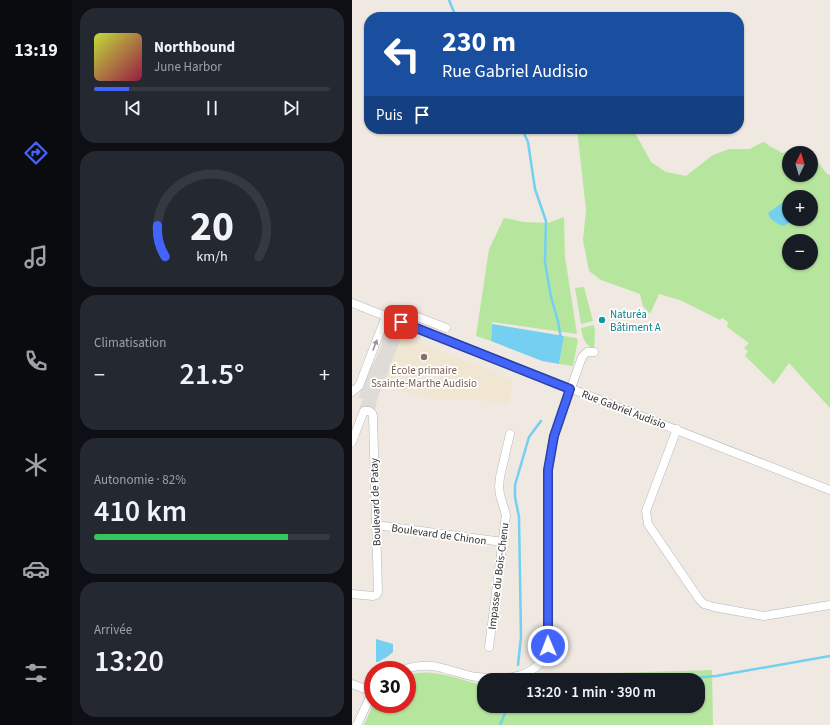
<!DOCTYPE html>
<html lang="fr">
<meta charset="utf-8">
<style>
:root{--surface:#171b24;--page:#242831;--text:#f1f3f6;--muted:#9ea1a6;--line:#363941;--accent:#4264fb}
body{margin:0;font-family:"Source Sans 3",sans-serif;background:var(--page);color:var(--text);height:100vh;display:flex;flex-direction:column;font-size:15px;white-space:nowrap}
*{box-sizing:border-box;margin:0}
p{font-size:13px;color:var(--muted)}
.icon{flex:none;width:22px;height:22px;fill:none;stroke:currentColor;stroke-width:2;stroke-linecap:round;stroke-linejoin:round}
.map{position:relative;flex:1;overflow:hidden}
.drawer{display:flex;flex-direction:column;gap:8px;padding:8px;background:#0d0f14;width:280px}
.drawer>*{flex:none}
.guide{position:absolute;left:12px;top:12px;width:380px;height:122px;border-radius:16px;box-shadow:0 1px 3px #0004;background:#1a4fa0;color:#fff;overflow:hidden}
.needle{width:26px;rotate:5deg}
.controls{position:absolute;left:430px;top:146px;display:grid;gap:8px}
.controls a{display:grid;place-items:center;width:36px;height:36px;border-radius:50%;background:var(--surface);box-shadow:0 1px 3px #0004;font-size:20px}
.speed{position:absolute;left:12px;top:661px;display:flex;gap:8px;font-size:20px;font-weight:700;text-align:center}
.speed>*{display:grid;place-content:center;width:52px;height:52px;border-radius:50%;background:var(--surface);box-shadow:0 1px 3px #0004;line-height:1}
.speed .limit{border:6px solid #d22;background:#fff;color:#111}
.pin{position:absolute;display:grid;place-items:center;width:34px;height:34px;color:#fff;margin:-17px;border-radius:8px;box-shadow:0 2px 6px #0006}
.me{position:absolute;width:44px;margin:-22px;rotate:359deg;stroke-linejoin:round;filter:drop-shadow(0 0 3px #0008)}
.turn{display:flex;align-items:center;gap:14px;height:84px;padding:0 12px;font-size:18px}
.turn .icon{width:52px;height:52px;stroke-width:2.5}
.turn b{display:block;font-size:28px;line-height:34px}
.then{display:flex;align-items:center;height:38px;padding:0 12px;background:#0003;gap:8px;font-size:15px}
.big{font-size:30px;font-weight:600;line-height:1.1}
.drawer .widget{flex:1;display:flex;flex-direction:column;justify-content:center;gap:6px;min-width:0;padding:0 14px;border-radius:16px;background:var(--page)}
.drawer .dial{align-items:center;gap:0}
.dial svg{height:104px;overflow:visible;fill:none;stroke:var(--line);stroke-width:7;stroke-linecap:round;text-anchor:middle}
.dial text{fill:var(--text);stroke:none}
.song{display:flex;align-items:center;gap:12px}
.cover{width:48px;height:48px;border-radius:6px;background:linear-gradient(135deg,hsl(70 70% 55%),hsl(340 70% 35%))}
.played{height:4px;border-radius:2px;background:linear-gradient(90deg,var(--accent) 15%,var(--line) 15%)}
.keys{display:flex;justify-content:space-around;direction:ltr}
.heat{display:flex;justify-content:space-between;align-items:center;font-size:22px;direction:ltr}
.charge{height:6px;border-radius:3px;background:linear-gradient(90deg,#34c759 82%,var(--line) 0)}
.trip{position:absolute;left:125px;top:673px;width:228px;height:40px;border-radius:16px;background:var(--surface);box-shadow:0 1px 3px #0004;font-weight:600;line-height:40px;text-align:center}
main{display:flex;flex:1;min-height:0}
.dock{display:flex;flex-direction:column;width:72px;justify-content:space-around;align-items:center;background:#090b0e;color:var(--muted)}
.dock .icon{width:28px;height:28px}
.dock .active{color:var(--accent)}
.dock b{font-size:18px;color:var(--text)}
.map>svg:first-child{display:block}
.education{fill:#f0e6d1}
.green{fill:#b6e59e;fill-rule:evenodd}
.plaza{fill:#dfdcd8}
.water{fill:#75cff0}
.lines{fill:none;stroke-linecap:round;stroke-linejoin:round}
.stream{stroke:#75cff0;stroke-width:2.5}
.street-casing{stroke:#b4b7c1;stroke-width:9}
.street{stroke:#fff;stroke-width:8}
.oneway{fill:#969696}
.route-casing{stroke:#2b41a3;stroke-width:10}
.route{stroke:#4264fb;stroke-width:7}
.culture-dot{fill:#0f9aa8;stroke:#fff;stroke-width:1.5}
.education-dot{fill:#8d6e63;stroke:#fff;stroke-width:1.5}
.labels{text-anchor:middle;stroke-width:3.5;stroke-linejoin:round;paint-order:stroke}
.culture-label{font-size:11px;fill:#0d838f;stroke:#fff;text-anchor:start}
.education-label{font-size:11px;fill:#785e54;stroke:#fff}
.street-label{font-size:11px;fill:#2e2e2e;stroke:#fff}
</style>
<main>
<nav class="dock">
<b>13:19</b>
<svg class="icon active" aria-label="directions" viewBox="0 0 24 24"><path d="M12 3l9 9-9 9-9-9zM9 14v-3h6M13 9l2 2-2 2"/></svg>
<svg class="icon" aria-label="music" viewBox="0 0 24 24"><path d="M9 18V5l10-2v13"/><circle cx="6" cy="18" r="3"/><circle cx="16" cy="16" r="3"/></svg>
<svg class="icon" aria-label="phone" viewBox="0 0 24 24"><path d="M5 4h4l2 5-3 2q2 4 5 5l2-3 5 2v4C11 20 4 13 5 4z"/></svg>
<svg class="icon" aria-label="climate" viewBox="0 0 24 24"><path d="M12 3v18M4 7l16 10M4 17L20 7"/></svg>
<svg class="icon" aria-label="car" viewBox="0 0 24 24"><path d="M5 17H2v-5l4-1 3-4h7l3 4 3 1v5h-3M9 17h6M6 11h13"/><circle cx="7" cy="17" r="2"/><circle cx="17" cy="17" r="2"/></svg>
<svg class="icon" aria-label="filters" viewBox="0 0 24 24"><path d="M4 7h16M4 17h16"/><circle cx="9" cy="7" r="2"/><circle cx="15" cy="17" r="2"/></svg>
</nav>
<section class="drawer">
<div class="widget">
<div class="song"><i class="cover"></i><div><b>Northbound</b><p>June Harbor</p></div></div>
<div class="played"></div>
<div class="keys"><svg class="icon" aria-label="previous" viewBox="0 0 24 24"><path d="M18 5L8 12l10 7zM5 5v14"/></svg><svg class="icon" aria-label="pause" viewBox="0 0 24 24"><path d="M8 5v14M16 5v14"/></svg><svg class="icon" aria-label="next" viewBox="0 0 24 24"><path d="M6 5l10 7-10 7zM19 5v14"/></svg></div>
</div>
<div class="widget dial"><svg viewBox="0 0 100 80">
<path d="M14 69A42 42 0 1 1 86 69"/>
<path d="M14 69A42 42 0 0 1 8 45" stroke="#4264fb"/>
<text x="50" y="56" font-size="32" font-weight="700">20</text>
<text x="50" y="72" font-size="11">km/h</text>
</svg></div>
<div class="widget"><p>Climatisation</p>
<div class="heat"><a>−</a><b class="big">21.5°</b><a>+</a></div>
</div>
<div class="widget"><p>Autonomie · 82%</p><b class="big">410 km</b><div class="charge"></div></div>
<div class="widget"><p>Arrivée</p><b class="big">13:20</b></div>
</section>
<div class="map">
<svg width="478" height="725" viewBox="0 0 478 725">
<rect width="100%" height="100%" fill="#efe9e1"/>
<path class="education" d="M 50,336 L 161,380 L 157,404 L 122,399 L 89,400 L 30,386 Z"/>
<path class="green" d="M 225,129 L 281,129 L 299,162 L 314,172 L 334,176 L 361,155 L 377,149 L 398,149 L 405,145 L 412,142 L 419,147 L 431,153 L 443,148 L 457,150 L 475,174 L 478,175 L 478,408 L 437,363 L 422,384 L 393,356 L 396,351 L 392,348 L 397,343 L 375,327 L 376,322 L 370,318 L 368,320 L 328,300 L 307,294 L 298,314 L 291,306 L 288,294 L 249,280 L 237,271 L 231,240 L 234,210 ZM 437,153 L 459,153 L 459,175 L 437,175 ZM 437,197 L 459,197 L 459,219 L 437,219 ZM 437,241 L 459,241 L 459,263 L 437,263 Z
M 212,217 L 213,257 L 225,334 L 140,322 L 139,341 L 124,336 L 137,249 L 152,218 L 172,222 L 196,223 Z
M 232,287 L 241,321 L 229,324 L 223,288 Z
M 242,325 L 243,333 L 242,349 C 232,344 231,338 229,328 Z
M 212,336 L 224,338 L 226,340 L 221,366 L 207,364 Z
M 360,670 L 361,725 L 12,725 L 21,704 L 55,704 L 55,675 C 84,667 105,680 132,685 L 132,706 L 346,706 L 346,680 L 181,680 L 197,675 Z"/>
<path class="plaza" d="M 32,329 L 50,336 L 25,399 L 23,411 L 16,407 L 7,409 L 11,399 L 6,398 L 18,367 L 21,365 L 30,344 L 29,339 Z"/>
<path class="water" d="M 437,200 L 437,219 L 442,219 L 432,226 C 425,224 418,220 416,213 C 419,211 433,200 437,200 Z
M 140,324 L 212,336 L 207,364 L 190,361 L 139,341 Z
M 24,639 L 41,644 L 41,652 L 35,657 L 26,662 L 24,662 Z"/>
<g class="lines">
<path class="stream" d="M 97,0 L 104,17
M 170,129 L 176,142 L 183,189 L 194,221 L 193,262 L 199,297 L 206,321 L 209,339
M 166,665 L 169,637 L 167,517 L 163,497 L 163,485 L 177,437 L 189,421
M 318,680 L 364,676 L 478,656
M 148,725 L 156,706"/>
<g class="street-casing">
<path id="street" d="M 0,303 L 478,490
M 49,322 L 53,312 L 94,328
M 0,392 L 7,386 L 34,316
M 325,429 L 294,511 L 296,524 L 347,599 L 352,604 L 362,607 L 412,616 L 478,605
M 0,442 L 11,413 L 12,411 L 17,411 L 20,413 L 21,416 L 26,592 L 24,595 L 21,596 L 0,594
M 24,525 L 151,542
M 137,647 L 154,515 L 148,495 L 147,487 L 148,477 L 158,434
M 50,670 C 59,667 70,665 80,666 C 95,668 110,675 125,677 C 152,681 190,678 196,646 L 196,470 L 202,436 L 230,357 L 235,352 L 242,352
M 0,684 L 21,692
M 5,725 L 21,691"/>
</g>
<use href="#street" class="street"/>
</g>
<defs><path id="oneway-solid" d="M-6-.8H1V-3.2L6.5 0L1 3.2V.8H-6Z"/></defs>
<use class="oneway" href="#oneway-solid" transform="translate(23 345) rotate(-69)"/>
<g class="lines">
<g class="route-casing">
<path id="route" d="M 49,322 L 218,389 L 202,436 L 196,470 L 196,646"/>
</g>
<use href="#route" class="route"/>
</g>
<circle class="culture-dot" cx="250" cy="320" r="4"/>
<circle class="education-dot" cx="72" cy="357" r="4"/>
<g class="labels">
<g class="culture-label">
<text x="258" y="318">Naturéa<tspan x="258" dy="13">Bâtiment A</tspan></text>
</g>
<g class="education-label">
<text x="72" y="374">École primaire<tspan x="72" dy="13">Ssainte-Marthe Audisio</tspan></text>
</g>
<g class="street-label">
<text transform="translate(272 409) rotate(21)" y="4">Rue Gabriel Audisio</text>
<text transform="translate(23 502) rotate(-92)" y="4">Boulevard de Patay</text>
<text transform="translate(87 534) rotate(8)" y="4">Boulevard de Chinon</text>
<text transform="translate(146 576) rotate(-83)" y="4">Impasse du Bois-Chenu</text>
</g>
</g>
</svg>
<div class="controls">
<a><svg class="needle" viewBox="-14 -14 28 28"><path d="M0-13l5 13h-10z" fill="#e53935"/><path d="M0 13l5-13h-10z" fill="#9ea1a6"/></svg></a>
<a>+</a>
<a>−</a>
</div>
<div class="speed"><div class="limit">30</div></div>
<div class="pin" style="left:49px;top:322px;background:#d93025"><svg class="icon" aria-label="arrive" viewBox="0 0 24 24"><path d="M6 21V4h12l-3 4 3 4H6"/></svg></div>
<svg class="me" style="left:196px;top:646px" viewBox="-20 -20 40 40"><circle r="17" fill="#4264fb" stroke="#fff" stroke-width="3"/><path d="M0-11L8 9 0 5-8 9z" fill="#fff"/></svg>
<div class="trip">13:20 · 1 min · 390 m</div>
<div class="guide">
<div class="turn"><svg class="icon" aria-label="left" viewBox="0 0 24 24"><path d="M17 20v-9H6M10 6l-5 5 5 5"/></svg><div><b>230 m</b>Rue Gabriel Audisio</div></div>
<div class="then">Puis<svg class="icon" aria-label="arrive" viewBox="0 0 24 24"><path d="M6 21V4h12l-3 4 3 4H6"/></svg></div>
</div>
</div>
</main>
